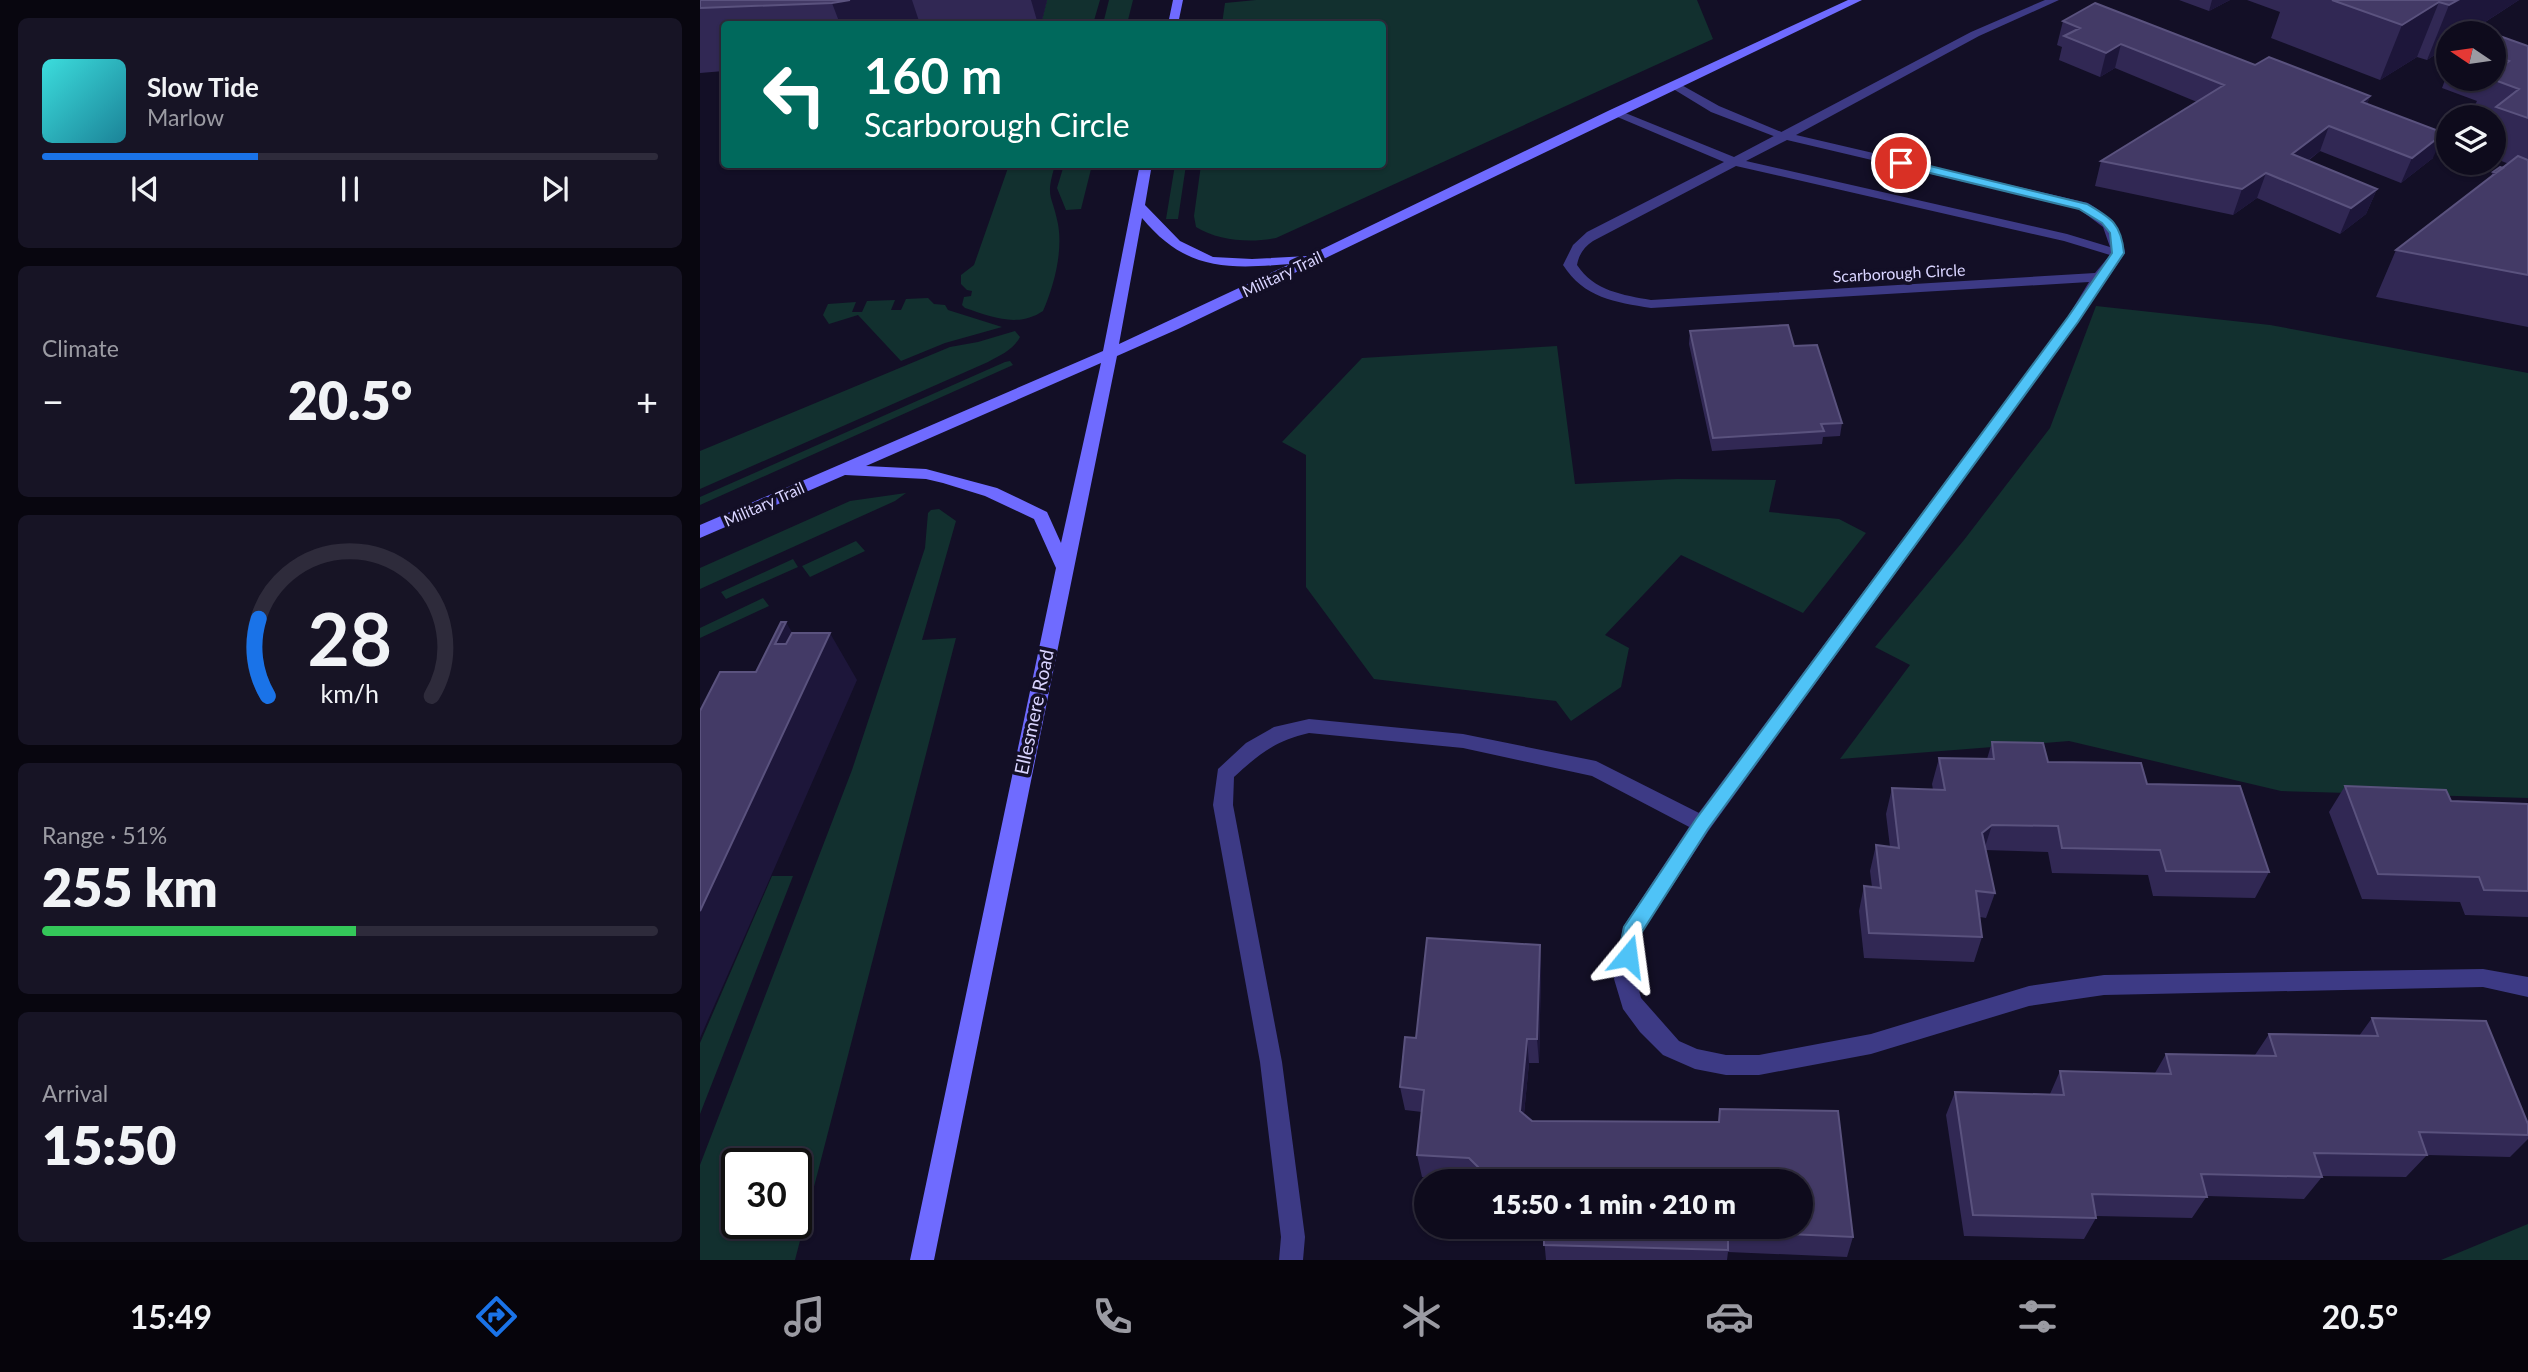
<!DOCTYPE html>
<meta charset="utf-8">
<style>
:root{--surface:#0e0b1c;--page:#171425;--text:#f1f3f6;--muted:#9b9ba3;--line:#2e2b3b;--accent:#1a73e8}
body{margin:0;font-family:Lato,sans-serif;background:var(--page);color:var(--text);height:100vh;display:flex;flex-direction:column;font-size:26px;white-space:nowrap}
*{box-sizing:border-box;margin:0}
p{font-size:23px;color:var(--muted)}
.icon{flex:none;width:38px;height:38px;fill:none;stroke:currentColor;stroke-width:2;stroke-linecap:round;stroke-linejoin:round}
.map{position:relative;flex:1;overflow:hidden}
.drawer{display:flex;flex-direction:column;gap:18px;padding:18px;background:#08060f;width:700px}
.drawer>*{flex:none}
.hud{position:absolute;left:21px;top:21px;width:665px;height:147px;border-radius:7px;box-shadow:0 2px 5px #0004,0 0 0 2px var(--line);background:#00695c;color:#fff;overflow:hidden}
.needle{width:46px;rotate:283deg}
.tools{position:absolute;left:1736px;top:21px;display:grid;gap:14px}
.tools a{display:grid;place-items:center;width:70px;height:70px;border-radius:50%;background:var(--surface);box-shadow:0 2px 5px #0004,0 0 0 2px var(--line);font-size:35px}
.speed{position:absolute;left:21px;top:1148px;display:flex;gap:14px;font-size:35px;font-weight:700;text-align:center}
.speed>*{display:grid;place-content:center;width:91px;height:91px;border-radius:50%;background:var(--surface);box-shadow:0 2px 5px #0004,0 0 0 2px var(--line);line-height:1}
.speed .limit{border:4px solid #111;border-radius:10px;background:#fff;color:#111}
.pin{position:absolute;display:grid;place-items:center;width:60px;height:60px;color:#fff;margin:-30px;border:4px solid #fff;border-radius:50%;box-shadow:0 2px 7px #0007}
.me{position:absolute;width:77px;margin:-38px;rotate:16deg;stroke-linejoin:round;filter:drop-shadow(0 0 5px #0008)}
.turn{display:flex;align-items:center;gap:24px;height:147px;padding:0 28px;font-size:32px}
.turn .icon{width:91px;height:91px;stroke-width:2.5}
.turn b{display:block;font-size:49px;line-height:60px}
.big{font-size:52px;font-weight:800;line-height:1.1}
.drawer .card{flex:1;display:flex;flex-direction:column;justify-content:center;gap:10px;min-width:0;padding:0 24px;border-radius:10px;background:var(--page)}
.drawer .dial{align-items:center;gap:0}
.dial svg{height:182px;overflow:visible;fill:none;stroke:var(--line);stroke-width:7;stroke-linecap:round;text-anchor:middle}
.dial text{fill:var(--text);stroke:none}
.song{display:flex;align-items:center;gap:21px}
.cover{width:84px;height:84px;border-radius:10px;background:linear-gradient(135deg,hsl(180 70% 55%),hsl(190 70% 35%))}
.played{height:7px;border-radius:4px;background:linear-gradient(90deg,var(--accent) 35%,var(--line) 35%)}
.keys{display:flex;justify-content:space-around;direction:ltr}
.heat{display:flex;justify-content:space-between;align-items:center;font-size:38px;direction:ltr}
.charge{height:10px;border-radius:5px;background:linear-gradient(90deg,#34c759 51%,var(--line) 0)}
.trip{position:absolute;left:714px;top:1169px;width:399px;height:70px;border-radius:35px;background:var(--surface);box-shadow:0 2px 5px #0004,0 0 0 2px var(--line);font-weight:800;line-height:70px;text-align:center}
.menu{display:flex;height:112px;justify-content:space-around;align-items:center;background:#06040b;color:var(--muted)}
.menu .icon{width:49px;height:49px}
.menu .on{color:var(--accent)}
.menu b{font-size:32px;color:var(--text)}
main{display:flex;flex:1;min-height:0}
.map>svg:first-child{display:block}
.green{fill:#12302f;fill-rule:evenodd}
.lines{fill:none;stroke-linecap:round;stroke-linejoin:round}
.lane{fill:#3d3a85;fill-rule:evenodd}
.street{fill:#3d3a85;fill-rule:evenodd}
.secondary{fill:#6f6bff;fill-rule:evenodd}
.wall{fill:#312854}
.shaded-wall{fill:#1d163a}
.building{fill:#433a66;stroke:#5a527e;stroke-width:2}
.route{fill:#4fc3f7;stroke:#337fa1;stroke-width:2}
.labels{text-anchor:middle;stroke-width:7;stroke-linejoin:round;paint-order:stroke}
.far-street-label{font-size:16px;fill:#d9d4ff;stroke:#130f26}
.street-label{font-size:19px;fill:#d9d4ff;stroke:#130f26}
</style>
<main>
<section class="drawer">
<div class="card">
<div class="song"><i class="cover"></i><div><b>Slow Tide</b><p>Marlow</p></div></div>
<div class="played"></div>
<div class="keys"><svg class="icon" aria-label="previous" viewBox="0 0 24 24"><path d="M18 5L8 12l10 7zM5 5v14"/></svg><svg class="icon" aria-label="pause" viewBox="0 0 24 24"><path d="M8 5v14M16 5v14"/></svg><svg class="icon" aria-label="next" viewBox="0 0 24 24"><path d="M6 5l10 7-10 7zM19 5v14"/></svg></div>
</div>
<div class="card"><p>Climate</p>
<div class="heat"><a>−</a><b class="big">20.5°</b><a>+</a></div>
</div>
<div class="card dial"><svg viewBox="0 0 100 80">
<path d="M14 69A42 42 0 1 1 86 69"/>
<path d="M14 69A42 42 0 0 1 10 35" stroke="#1a73e8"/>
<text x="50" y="56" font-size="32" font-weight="700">28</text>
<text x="50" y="72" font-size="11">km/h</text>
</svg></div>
<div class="card"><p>Range · 51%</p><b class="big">255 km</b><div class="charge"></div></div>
<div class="card"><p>Arrival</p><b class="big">15:50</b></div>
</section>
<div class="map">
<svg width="1828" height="1260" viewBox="0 0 1828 1260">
<rect width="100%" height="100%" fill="#130f26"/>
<path class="green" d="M 347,0 L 400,0 L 393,24 L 341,24 Z
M 409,0 L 433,0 L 427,24 L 403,24 Z
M 556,0 L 997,0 L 1013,39 L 576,238 C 551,243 518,241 496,227 L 494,216 L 501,165 L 682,164 L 682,24 L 522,24 L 525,3 Z
M 309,165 L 355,165 C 345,199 352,193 358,224 C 363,252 354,286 343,311 C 318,328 292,317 265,308 L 262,305 L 264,297 L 271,296 L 272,291 L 267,290 L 261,284 L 261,275 L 274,265 Z
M 364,165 L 392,165 L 381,209 L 366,210 L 357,188 Z
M 475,165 L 486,165 L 478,219 L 466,219 Z
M 228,298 L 234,304 L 245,305 L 248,310 L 302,327 L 245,343 L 201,361 L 158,315 L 129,324 L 123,315 L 128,304 L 156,302 L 152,312 L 162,312 L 167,301 L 195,300 L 191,310 L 201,310 L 206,299 Z
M 1396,306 L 1570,325 L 1828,373 L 1828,798 L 1581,791 L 1369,741 L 1140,759 L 1210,665 L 1175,647 L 1264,540 L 1350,428 Z
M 315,331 L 320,337 C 313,350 301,355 288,362 L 0,489 L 0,451 L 250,347 L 278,342 Z
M 857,346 L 875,484 L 977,479 L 1076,480 L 1069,512 L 1139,519 L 1166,533 L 1103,613 L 981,555 L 905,635 L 929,648 L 921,687 L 871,721 L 856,701 L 674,679 L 606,587 L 606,455 L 582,442 L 662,358 Z
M 305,362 L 310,361 L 313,365 L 0,505 L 0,497 Z
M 206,493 L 195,501 L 0,589 L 0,568 L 150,501 Z
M 239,509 L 256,521 L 222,640 L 256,638 L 95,1260 L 0,1260 L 0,1165 L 152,770 L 225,548 L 228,513 L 231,510 ZM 37,1164 L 96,1164 L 96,1223 L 37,1223 Z
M 156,541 L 165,551 L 110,577 L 102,566 Z
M 93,559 L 98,567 L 26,599 L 21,592 Z
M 63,598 L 69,606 L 0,638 L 0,628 Z
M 72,876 L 93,876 L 0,1114 L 0,1043 Z
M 1828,1224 L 1828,1260 L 1741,1260 Z"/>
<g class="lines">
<path class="lane" d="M 970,83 L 978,83 L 1019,106 L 1091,136 L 1081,139 L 1011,112 L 970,87 Z
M 609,719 L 763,734 L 896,761 L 1009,818 L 1012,824 L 1009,830 L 1002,832 L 995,830 L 892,776 L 763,748 L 609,733 C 575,741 559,754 534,777 L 533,805 L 582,1062 L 605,1237 L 603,1260 L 579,1260 L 581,1237 L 560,1062 L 513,805 L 518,769 L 546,743 L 574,727 Z"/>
<path class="street" d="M 1345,0 L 1359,0 L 1279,36 L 1096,135 L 1388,203 C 1409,216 1421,227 1425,253 L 1378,322 L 1009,830 L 940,935 L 936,979 L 941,998 L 979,1041 L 997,1049 L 1026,1055 L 1059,1055 L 1171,1034 L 1329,986 L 1404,975 L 1783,969 L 1828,977 L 1828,997 L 1783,987 L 1404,995 L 1329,1006 L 1171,1054 L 1059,1075 L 1026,1075 L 995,1069 L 963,1055 L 940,1032 L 923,1009 L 914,979 L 923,927 L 995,818 L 1367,318 L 1389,282 L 951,308 C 915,302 884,298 863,265 L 873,245 L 887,232 L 1024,162 L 908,113 L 918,110 L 1034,157 L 1271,32 ZM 1087,140 L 1379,209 L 1403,227 L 1410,247 L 1367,234 L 1046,161 ZM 1036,166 L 1364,241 L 1410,255 L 1395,273 L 951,300 C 923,295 894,291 877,265 C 879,254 884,247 893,241 Z"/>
<path class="secondary" d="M 473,0 L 483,0 L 478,24 L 468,24 Z
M 1148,0 L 1162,0 L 478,329 L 417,356 L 234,1260 L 210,1260 L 356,568 L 334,519 L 285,496 L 243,483 L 226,479 L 145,475 L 0,538 L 0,525 L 403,351 L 440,164 L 452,164 L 445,205 L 480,241 L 513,257 L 552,259 L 608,256 L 910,110 ZM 442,218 C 486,271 527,269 590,264 L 419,344 ZM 401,363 L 361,543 L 347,512 L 297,488 L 226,469 L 166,466 Z"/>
</g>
<path class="wall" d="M 0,0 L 347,0 L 341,24 L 24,24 L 24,71 L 0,73 Z
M 1479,0 L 1530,0 L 1509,11 Z
M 1547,0 L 1819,0 L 1727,60 L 1717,57 L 1680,80 L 1571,38 L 1580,12 Z
M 1363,21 L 1555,65 L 1670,96 L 1667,104 L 1733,158 L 1701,183 L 1620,151 L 1608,161 L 1677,189 L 1666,214 L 1640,234 L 1557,198 L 1533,215 L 1395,186 L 1401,161 L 1497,102 L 1415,68 L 1400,77 L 1359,60 L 1362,47 L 1357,45 Z
M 1794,34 L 1828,46 L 1828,327 L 1676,297 L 1696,250 L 1790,178 L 1793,172 L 1803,168 L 1809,164 L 1794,158 L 1794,117 L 1769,117 L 1777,101 L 1742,88 L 1748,72 L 1748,79 L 1794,79 Z
M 990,331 L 1094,346 L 1142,423 L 1140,436 L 1123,437 L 1122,444 L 1012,451 L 989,344 Z
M 1292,742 L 1348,762 L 1447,784 L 1569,872 L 1555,898 L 1453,896 L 1448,875 L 1352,873 L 1348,852 L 1285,850 L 1295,893 L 1286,918 L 1280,917 L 1282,937 L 1274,962 L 1164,958 L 1159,911 L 1164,886 L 1172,887 L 1170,871 L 1176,845 L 1190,847 L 1186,814 L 1192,788 L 1233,790 L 1232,784 L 1239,758 L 1287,759 Z
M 1645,786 L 1751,801 L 1828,804 L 1828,917 L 1765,915 L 1760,902 L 1662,899 L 1629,812 Z
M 727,938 L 840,945 L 841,970 L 839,1063 L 829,1063 L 824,1114 L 832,1121 L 1019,1122 L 1020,1109 L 1138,1111 L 1153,1237 L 1147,1257 L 1028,1252 L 1027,1260 L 846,1260 L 844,1238 L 777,1239 L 775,1227 L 1101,1227 L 1101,1181 L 774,1181 L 773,1180 L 722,1177 L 717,1155 L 722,1112 L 705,1110 L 700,1087 L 705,1037 L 716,1038 Z
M 1672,1018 L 1828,1124 L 1828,1139 L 1810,1157 L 1727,1155 L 1706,1177 L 1621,1176 L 1622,1177 L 1604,1199 L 1507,1196 L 1492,1218 L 1396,1216 L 1396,1218 L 1384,1239 L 1264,1236 L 1246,1115 L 1255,1092 L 1350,1094 L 1360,1071 L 1455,1073 L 1466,1054 L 1555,1055 L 1569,1034 L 1659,1036 Z"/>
<path class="shaded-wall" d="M 150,0 L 212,0 L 220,24 L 140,24 L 132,3 Z
M 331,0 L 347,0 L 341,24 L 338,24 Z
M 1512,0 L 1530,0 L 1509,11 Z
M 1758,0 L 1819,0 L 1768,33 L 1748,33 L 1748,46 L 1727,60 L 1749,5 Z
M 1739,2 L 1717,57 L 1680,80 L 1702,25 Z
M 1421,44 L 1415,68 L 1400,77 L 1406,53 Z
M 1670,96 L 1660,121 L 1662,102 Z
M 1629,126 L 1620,151 L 1583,179 L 1592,154 Z
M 1744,133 L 1733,158 L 1701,183 L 1712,158 Z
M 1566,173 L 1557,198 L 1533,215 L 1542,189 Z
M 1677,189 L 1666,214 L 1640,234 L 1651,208 Z
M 86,622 L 113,669 L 130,633 L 157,680 L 0,1038 L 0,911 L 75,644 Z
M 1292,825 L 1284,850 L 1282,833 Z
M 840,945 L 841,970 L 839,1063 L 837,1039 Z
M 827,1039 L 829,1063 L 822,1133 L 820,1111 Z"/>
<path class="building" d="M 0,0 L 150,0 L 132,3 L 0,8 Z
M 1632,0 L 1758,0 L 1749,5 L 1739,2 L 1702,25 Z
M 1395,3 L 1555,65 L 1569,57 L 1670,96 L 1662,102 L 1744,133 L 1712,158 L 1629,126 L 1592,154 L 1677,189 L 1651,208 L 1566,173 L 1542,189 L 1401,161 L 1524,85 L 1421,44 L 1406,53 L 1364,36 L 1380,28 L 1363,21 Z
M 1781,30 L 1792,33 L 1776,33 Z
M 1794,34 L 1828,46 L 1828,118 L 1796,107 L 1819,89 L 1792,79 L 1794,79 L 1794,72 L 1809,61 L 1794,56 Z
M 1818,156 L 1828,160 L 1828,275 L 1696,250 Z
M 1800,167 L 1803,168 L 1796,173 L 1793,172 Z
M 1088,325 L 1094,346 L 1117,345 L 1142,423 L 1121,424 L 1124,431 L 1013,438 L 990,331 Z
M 81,622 L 86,622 L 75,644 L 86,644 L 92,633 L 130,633 L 0,911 L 0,711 L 20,672 L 56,672 Z
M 1292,742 L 1343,743 L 1348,762 L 1441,763 L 1447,784 L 1540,786 L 1569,872 L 1466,871 L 1460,850 L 1362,848 L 1358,826 L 1292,825 L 1282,833 L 1295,893 L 1276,891 L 1282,937 L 1169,933 L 1164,886 L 1181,888 L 1176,845 L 1199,848 L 1192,788 L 1245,790 L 1239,758 L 1294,759 Z
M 1645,786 L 1746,790 L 1751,801 L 1828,804 L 1828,891 L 1784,890 L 1779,877 L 1678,874 Z
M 727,938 L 840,945 L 837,1039 L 827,1039 L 820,1111 L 832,1121 L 1019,1122 L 1020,1109 L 1138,1111 L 1153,1237 L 1028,1231 L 1028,1250 L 844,1245 L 844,1227 L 1101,1227 L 1101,1181 L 777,1181 L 778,1167 L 769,1158 L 717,1155 L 724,1090 L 700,1087 L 705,1037 L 716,1038 Z
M 1672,1018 L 1786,1021 L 1828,1124 L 1828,1135 L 1719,1132 L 1727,1155 L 1614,1153 L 1622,1177 L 1501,1174 L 1507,1197 L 1392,1194 L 1396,1218 L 1273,1215 L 1255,1092 L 1364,1095 L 1360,1071 L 1471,1074 L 1466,1054 L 1576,1056 L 1569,1034 L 1678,1036 Z"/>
<path class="route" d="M 1201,159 L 1387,204 C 1411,218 1421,223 1424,253 L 1378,322 L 1008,829 L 940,935 L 934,962 L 928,965 L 921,962 L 918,956 L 924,927 L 996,819 L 1368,317 L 1412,253 L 1410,233 L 1402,223 L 1379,209 L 1197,165 L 1195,163 Z"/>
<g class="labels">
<g class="far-street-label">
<text transform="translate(1199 273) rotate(-3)" y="6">Scarborough Circle</text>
<text transform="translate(582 274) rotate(-25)" y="6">Military Trail</text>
<text transform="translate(64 504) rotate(-24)" y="6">Military Trail</text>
</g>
<g class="street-label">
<text transform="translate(334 712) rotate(-78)" y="7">Ellesmere Road</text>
</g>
</g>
</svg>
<div class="tools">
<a><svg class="needle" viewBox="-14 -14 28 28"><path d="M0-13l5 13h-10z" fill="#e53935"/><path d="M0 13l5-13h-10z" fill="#9b9ba3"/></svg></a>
<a><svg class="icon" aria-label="layers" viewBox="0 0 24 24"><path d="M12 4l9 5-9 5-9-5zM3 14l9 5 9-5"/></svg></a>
</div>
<div class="speed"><div class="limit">30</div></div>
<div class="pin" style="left:1201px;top:163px;background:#d93025"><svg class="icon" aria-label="arrive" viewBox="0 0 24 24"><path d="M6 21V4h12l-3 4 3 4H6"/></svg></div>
<svg class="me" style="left:928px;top:956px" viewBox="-20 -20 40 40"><path d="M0-17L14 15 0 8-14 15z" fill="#4fc3f7" stroke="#fff" stroke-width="4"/></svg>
<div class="trip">15:50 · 1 min · 210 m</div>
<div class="hud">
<div class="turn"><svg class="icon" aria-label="left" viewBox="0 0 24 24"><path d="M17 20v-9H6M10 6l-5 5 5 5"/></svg><div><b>160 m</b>Scarborough Circle</div></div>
</div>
</div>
</main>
<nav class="menu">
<b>15:49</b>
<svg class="icon on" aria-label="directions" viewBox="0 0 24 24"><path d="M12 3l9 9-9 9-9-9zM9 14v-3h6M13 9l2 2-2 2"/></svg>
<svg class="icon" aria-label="music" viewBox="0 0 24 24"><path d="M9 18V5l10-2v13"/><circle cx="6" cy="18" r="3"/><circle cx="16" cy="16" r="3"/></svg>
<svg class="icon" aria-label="phone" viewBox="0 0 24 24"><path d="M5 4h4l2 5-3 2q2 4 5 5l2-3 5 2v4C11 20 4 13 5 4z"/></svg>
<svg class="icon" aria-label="climate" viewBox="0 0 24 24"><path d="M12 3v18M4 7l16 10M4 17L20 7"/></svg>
<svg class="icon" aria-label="car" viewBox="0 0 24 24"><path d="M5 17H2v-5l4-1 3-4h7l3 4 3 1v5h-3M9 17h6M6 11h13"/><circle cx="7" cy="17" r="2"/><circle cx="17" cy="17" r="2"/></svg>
<svg class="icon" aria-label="filters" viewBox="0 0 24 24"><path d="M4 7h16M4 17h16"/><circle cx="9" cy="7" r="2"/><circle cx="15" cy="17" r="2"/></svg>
<b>20.5°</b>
</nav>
